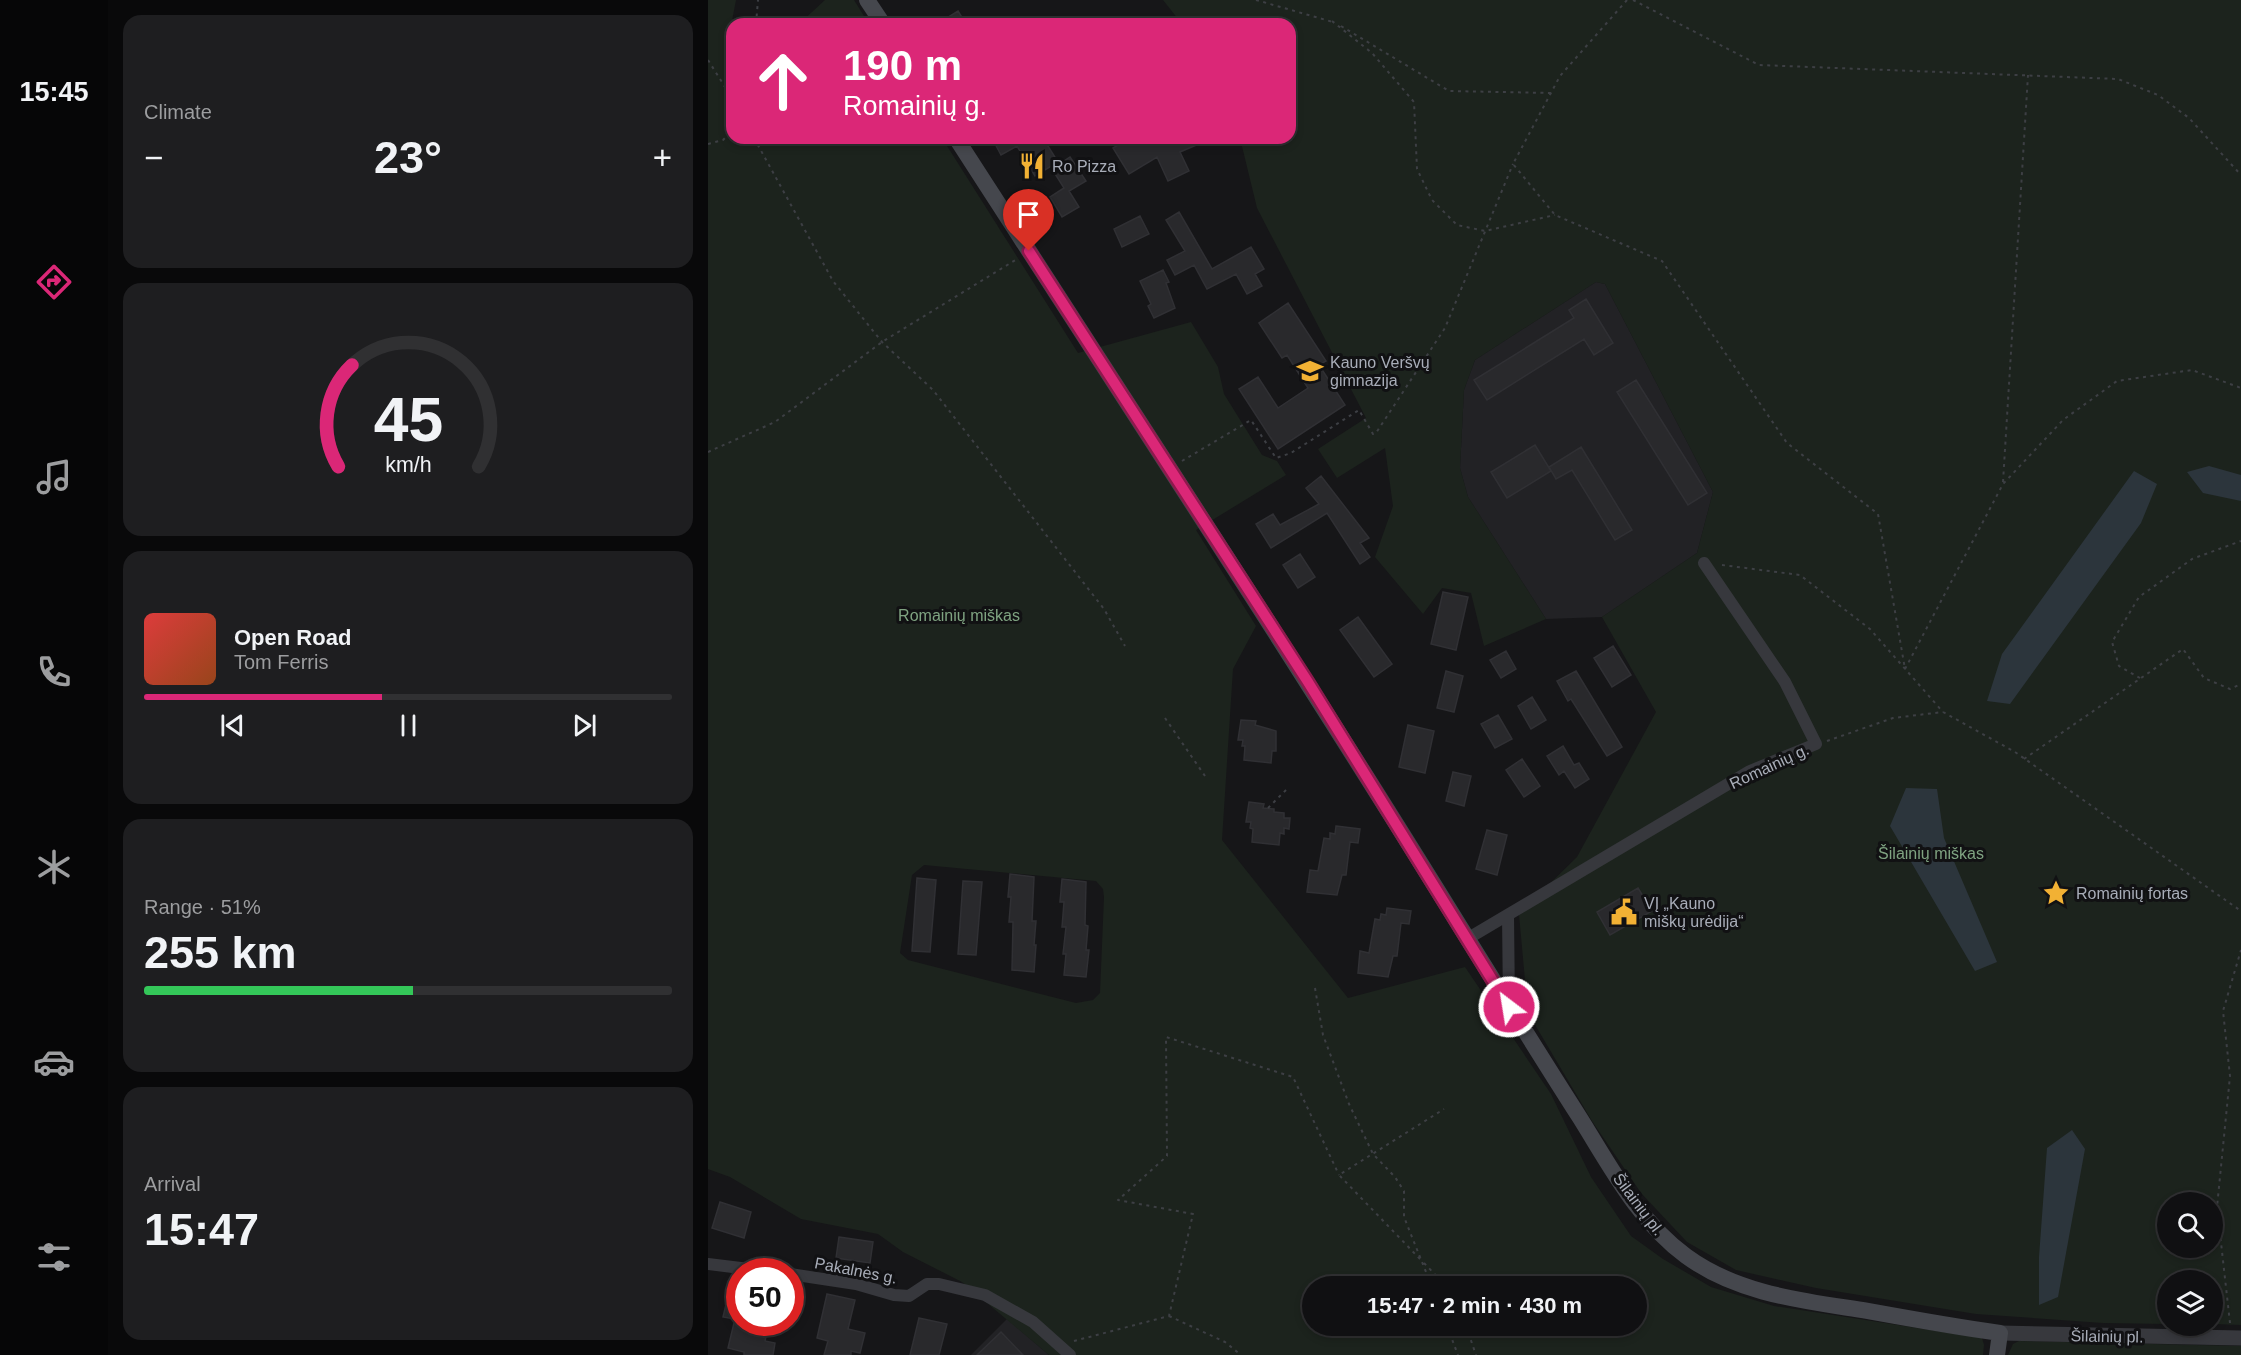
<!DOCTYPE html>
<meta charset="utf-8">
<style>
:root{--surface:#101012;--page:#1e1e20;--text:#f1f3f6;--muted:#9c9d9f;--line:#303032;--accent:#db2777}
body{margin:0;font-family:Helvetica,sans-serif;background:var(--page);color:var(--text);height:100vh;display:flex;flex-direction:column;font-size:22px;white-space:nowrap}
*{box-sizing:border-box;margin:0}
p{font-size:20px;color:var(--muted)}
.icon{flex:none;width:33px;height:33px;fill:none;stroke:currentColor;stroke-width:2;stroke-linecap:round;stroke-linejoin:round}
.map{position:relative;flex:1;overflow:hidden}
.side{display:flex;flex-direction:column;gap:15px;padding:15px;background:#09090a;width:600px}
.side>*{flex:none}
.guide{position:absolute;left:18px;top:18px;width:570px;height:126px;border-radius:18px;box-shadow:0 3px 9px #0003,0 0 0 2px var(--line);background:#db2777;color:#fff;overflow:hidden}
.fabs{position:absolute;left:1449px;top:1192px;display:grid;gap:12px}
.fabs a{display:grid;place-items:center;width:66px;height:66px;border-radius:50%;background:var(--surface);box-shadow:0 3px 9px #0003,0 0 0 2px var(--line);font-size:30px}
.speed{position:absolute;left:18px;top:1258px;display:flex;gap:12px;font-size:30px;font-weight:700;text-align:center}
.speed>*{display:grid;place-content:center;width:78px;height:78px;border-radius:50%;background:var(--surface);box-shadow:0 3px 9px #0003,0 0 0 2px var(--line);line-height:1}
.speed .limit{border:9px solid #d22;background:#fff;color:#111}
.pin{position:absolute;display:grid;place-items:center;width:51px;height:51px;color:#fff;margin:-62px -26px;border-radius:50% 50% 50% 0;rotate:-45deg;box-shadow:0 0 6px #0007}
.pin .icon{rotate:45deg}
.me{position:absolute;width:66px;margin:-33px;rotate:329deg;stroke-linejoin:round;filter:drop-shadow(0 0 4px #0008)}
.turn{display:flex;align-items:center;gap:21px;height:126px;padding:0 18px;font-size:27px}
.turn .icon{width:78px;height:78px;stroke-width:2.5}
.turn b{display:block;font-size:42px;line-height:51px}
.big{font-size:45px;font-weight:700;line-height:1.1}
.side .tile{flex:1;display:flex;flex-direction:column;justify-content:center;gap:9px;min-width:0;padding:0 21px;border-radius:18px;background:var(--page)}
.side .dial{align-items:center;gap:0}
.dial svg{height:156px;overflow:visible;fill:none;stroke:var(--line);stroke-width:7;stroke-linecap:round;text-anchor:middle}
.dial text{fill:var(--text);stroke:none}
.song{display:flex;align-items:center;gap:18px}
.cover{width:72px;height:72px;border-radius:9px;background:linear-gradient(135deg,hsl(0 70% 55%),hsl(20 70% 35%))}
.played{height:6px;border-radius:3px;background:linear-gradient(90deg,var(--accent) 45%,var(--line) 45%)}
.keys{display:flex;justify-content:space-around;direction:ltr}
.heat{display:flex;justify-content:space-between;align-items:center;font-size:33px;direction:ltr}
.charge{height:9px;border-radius:4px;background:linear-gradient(90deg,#34c759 51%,var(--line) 0)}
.trip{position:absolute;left:594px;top:1276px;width:345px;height:60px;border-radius:30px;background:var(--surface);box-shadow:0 3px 9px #0003,0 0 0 2px var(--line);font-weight:700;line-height:60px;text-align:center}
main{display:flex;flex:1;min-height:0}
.tabs{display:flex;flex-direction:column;width:108px;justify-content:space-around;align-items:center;background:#060607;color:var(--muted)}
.tabs .icon{width:42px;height:42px}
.tabs .selected{color:var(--accent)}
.tabs b{font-size:27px;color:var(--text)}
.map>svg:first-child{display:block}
.built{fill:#222225}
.green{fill:#1c231d;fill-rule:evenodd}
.water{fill:#2c353c}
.building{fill:#29292c;stroke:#303034;stroke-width:1.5}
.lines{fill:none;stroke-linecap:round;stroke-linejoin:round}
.path{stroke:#3d3f44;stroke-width:2;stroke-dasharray:3 4.5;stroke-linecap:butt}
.minor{stroke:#37383d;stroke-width:12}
.tertiary{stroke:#37383d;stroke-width:15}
.secondary{stroke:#45474d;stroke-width:16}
.route-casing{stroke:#8e194d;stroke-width:15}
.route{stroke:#db2777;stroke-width:10}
.labels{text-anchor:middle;stroke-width:6;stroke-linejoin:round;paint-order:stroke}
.poi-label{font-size:16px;fill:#a8adb8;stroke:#111113;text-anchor:start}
.park-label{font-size:16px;fill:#7fa381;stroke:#111113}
.street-label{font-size:16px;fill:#a8adb8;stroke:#111113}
</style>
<main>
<nav class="tabs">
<b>15:45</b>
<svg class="icon selected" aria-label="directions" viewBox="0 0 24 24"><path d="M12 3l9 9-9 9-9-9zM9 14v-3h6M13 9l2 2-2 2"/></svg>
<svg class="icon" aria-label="music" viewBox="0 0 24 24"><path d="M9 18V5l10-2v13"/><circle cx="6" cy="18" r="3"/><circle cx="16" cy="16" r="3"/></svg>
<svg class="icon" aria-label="phone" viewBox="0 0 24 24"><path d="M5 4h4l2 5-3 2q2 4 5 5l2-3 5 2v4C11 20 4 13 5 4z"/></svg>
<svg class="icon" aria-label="climate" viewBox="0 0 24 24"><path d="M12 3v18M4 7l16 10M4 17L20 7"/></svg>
<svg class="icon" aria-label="car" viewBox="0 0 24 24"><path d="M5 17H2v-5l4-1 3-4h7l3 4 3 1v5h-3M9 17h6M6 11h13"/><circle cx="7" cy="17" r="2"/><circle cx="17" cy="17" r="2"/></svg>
<svg class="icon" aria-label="filters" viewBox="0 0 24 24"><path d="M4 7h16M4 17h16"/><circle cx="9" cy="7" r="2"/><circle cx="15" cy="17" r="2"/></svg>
</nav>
<section class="side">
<div class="tile"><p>Climate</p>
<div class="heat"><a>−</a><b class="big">23°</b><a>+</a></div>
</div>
<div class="tile dial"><svg viewBox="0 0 100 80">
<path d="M14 69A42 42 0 1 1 86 69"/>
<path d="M14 69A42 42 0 0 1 21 17" stroke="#db2777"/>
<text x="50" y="56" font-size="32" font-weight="700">45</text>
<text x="50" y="72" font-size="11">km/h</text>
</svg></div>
<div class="tile">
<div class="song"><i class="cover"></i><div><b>Open Road</b><p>Tom Ferris</p></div></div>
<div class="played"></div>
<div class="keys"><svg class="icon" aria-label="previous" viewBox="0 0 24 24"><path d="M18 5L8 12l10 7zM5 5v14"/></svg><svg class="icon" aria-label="pause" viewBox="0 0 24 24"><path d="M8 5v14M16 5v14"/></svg><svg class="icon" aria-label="next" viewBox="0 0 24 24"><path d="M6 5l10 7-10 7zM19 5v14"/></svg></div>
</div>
<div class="tile"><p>Range · 51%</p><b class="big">255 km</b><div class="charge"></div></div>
<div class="tile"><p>Arrival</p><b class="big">15:47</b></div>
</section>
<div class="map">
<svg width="1533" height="1355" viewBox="0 0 1533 1355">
<rect width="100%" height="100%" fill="#161618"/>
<path class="built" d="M 888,282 L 897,284 L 1005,492 L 989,553 L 894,617 L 838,619 L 760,497 L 752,468 L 756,390 L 767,360 Z
M 299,1319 L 341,1355 L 263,1355 Z"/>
<path class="green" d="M 0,0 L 28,0 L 18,52 L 24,56 L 24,138 L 234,138 L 370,353 L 483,322 L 510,367 L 516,394 L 554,455 L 569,461 L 578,475 L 488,530 L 548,626 L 525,669 L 514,840 L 640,998 L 757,967 L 843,1094 L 883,1177 L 923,1236 L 955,1259 L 1003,1287 L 1066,1306 L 1274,1338 L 1276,1345 L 1275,1355 L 341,1355 L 254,1282 L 195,1252 L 170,1234 L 93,1219 L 22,1177 L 0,1169 ZM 216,865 L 388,881 L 395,889 L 396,897 L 392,993 L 385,1000 L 368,1003 L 200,960 L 192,953 L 204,875 ZM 604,1287 L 928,1287 L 928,1326 L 604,1326 Z
M 117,0 L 146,0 L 161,24 L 91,24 Z
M 455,0 L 1533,0 L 1533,1325 L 1505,1324 L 1504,1281 L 1460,1281 L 1459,1324 L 1395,1323 L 1268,1314 L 1108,1288 L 1028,1270 L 979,1242 L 933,1193 L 884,1121 L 820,1013 L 811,914 L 869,857 L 948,712 L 894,617 L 989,553 L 1005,492 L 897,284 L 888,282 L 767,360 L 756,390 L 752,468 L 760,497 L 838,619 L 776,646 L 763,593 L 734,588 L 715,614 L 667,557 L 685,506 L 677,448 L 629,478 L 610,449 L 658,418 L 549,208 L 532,138 L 582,138 L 582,24 L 474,24 ZM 1460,1203 L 1504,1203 L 1504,1248 L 1460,1248 Z
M 1311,1341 L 1533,1346 L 1533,1355 L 1300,1355 L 1305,1344 Z"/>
<path class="water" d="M 1501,466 L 1533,475 L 1533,501 L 1495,493 L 1479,472 Z
M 1426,471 L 1449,484 L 1433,523 L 1302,704 L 1279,701 L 1294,654 Z
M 1198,788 L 1229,789 L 1236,838 L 1289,962 L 1267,971 L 1182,826 Z
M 1364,1130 L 1377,1149 L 1350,1297 L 1331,1305 L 1331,1257 L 1339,1148 Z"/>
<path class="building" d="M 250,11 L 258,24 L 229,24 Z
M 284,138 L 335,138 L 350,162 L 327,176 L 309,146 L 293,155 Z
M 421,138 L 505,138 L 472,152 L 481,171 L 460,181 L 449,157 L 421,174 L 405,148 Z
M 362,157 L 378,181 L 361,191 L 371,207 L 354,217 L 342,197 L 356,188 L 344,169 Z
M 471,212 L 504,269 L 543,247 L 556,269 L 547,274 L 554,286 L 539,294 L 528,274 L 499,289 L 486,265 L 467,275 L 459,260 L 477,251 L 458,220 Z
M 432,216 L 441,234 L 414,247 L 406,229 Z
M 455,270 L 461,282 L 458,283 L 467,308 L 446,318 L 440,306 L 443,304 L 432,281 Z
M 878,299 L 905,343 L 886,355 L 876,339 L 779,400 L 766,380 L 866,318 L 861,310 Z
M 580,303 L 618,361 L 611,365 L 637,405 L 570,449 L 531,389 L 550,377 L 570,408 L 600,388 L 579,355 L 574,358 L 551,323 Z
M 928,380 L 999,493 L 980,505 L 909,392 Z
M 827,445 L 843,471 L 799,498 L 783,472 Z
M 873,447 L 924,530 L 907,540 L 864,470 L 848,479 L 841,467 Z
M 613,476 L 661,538 L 652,543 L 662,557 L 652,564 L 619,513 L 563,548 L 548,524 L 565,514 L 572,525 L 611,504 L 598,488 Z
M 592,554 L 607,577 L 590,588 L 575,565 Z
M 735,592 L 760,597 L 748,650 L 723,644 Z
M 650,617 L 684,664 L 666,677 L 632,630 Z
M 905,646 L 923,675 L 904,687 L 886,658 Z
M 798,651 L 808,669 L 793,678 L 782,660 Z
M 738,671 L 755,676 L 746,712 L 729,708 Z
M 868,671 L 914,747 L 899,756 L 863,699 L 860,701 L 849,681 Z
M 824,697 L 838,720 L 823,729 L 810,706 Z
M 790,715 L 804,739 L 787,748 L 773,724 Z
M 533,720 L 548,721 L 547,725 L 568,731 L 568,751 L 564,751 L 563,763 L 536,760 L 537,746 L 534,746 L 535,740 L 530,740 Z
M 700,725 L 726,731 L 717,773 L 691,767 Z
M 855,746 L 866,765 L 871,763 L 881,779 L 867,788 L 856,771 L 851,775 L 839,756 Z
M 814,759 L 832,786 L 816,797 L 798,770 Z
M 745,772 L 763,776 L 756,806 L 738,801 Z
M 541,802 L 556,804 L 555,808 L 566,809 L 566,812 L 576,813 L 576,818 L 582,818 L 581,829 L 576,828 L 576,834 L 572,833 L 571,845 L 544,842 L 545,829 L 542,828 L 543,822 L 538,822 Z
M 628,826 L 652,829 L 650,843 L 642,842 L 638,875 L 634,875 L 629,895 L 599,892 L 602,870 L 610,871 L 616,838 L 622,839 L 622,833 L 627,834 Z
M 779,830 L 799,835 L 789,875 L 768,869 Z
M 302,874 L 326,877 L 324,921 L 328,921 L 326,945 L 328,945 L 326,972 L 304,970 L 305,922 L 301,922 L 303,897 L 300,897 Z
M 209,878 L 228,880 L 222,952 L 204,951 Z
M 354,879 L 378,882 L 377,925 L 380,926 L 378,950 L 381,950 L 378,977 L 356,975 L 358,954 L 355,954 L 358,927 L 354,927 L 356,902 L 352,902 Z
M 255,881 L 274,882 L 268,955 L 250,954 Z
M 930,888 L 944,911 L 902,935 L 889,912 Z
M 679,908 L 703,911 L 701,924 L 693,923 L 689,956 L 685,956 L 680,977 L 650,973 L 652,951 L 661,953 L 667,919 L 672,920 L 673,914 L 678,915 Z
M 12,1202 L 43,1212 L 36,1238 L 4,1228 Z
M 131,1237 L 165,1242 L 162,1263 L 128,1258 Z
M 25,1275 L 32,1276 L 32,1320 L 15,1317 Z
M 119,1294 L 147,1300 L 140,1329 L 157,1333 L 152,1353 L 143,1351 L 143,1355 L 116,1355 L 120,1341 L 109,1338 Z
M 211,1318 L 239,1324 L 231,1355 L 202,1355 Z
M 26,1323 L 61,1323 L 57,1341 L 67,1343 L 65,1355 L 36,1355 L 36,1352 L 20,1348 Z
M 293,1332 L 315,1355 L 269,1355 Z"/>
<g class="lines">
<path class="path" d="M 548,0 L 625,22
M 919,0 L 852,76 L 805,164 L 847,215 L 954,261 L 1079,443 L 1170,514 L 1197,669
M 925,0 L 1051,65 L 1410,79 L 1450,95 L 1481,118 L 1533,175
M 624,21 L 664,53 L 706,102 L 709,169 L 724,200 L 749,225 L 777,231 L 847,215
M 48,24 L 50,0
M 633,26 L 741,91 L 843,93
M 0,60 L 24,98
M 46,138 L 125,281 L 174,342 L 225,390 L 396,609 L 417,646
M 0,144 L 15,140 L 24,131
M 0,452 L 67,422 L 174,342 L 309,259
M 474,461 L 543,420 L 568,458 L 583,453 L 651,410 L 665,434 L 668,433 L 737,328 L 805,164
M 1295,482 L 1320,75
M 1014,565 L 1092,575 L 1162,629 L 1235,712 L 1307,752 L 1533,911
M 1197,669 L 1295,484 L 1355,420 L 1409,381 L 1484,370 L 1533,388
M 1432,678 L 1411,666 L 1404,642 L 1431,597 L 1484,559 L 1533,541
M 457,718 L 497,776
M 1119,741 L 1185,718 L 1235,712
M 1316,759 L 1475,649 L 1496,678 L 1522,689 L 1533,684
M 560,808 L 581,787
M 607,988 L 615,1035 L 641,1104 L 665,1154 L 687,1177 L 696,1191 L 696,1217 L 724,1287
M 712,1259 L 631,1175 L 736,1109
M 716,1263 L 739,1287
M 461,1316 L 517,1342 L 533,1355
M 1522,1323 L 1509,1207 L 1522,1076 L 1515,1011 L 1533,950
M 739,1326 L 750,1355
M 758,1326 L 768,1355
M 366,1341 L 461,1316 L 485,1214 L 410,1200 L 459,1156 L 458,1037 L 585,1077 L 631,1175"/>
<path class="minor" d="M 800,915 L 801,1006
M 759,939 L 1042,771 L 1108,744 L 1077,682 L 996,563
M 0,1264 L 65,1272
M 82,1274 L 148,1284 L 186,1295 L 201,1296 L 219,1284 L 231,1284 L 277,1295 L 325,1322 L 362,1355"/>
<path class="tertiary" d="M 1292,1333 L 1533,1338"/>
<path class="secondary" d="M 159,0 L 175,24
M 248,138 C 410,389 573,638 730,891 C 777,967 824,1043 872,1118 C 902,1166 931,1222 978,1256 C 1031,1295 1098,1301 1160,1311 C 1204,1319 1248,1327 1292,1333 L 1289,1355"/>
</g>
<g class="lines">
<g class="route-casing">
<path id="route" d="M 321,251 L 600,682 L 801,1007"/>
</g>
<use href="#route" class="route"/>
</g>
<defs>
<g id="restaurant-bare" transform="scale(2.07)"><path d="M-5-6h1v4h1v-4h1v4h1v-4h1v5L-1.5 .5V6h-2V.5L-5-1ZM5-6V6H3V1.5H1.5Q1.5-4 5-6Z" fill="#f2b134" stroke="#111113" stroke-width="2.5" paint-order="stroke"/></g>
<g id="school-bare" transform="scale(2.07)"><path d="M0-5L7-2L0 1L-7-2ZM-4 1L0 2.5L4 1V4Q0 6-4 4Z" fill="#f2b134" stroke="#111113" stroke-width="2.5" paint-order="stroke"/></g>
<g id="sight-bare" transform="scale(2.07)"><path d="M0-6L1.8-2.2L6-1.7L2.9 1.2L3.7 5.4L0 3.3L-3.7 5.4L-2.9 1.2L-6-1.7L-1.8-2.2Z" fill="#f2b134" stroke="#111113" stroke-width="2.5" paint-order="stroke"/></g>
<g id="civic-bare" transform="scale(2.07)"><path d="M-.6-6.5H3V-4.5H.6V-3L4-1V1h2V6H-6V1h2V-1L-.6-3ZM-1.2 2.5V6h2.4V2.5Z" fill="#f2b134" stroke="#111113" stroke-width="2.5" paint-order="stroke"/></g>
</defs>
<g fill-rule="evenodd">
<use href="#restaurant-bare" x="324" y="166"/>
<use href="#school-bare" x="602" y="371"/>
<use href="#sight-bare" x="1348" y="893"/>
<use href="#civic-bare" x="916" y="912"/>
</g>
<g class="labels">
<g class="poi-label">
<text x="344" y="172">Ro Pizza</text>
<text x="622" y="368">Kauno Veršvų<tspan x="622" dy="18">gimnazija</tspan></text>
<text x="1368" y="899">Romainių fortas</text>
<text x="936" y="909">VĮ „Kauno<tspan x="936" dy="18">miškų urėdija“</tspan></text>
</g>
<g class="park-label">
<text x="251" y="621">Romainių miškas</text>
<text x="1223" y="859">Šilainių miškas</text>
</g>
<g class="street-label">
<text transform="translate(1061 766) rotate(-25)" y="6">Romainių g.</text>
<text transform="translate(931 1204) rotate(53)" y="6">Šilainių pl.</text>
<text transform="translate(148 1270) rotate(11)" y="6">Pakalnės g.</text>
<text transform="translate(1399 1336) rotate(1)" y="6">Šilainių pl.</text>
</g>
</g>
</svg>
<div class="fabs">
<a><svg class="icon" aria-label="search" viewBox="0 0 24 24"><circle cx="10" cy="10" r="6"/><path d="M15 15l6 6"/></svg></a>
<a><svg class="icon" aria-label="layers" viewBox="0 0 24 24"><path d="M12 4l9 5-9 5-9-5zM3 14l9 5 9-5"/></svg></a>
</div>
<div class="speed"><div class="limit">50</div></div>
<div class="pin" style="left:321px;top:251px;background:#d93025"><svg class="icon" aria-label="arrive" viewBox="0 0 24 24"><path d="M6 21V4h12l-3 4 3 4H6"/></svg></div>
<svg class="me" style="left:801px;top:1007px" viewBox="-20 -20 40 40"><circle r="17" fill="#db2777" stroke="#fff" stroke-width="3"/><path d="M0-11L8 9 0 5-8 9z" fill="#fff"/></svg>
<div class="trip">15:47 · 2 min · 430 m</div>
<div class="guide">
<div class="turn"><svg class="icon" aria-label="ahead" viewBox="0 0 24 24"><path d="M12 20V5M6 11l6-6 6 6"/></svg><div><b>190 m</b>Romainių g.</div></div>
</div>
</div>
</main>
